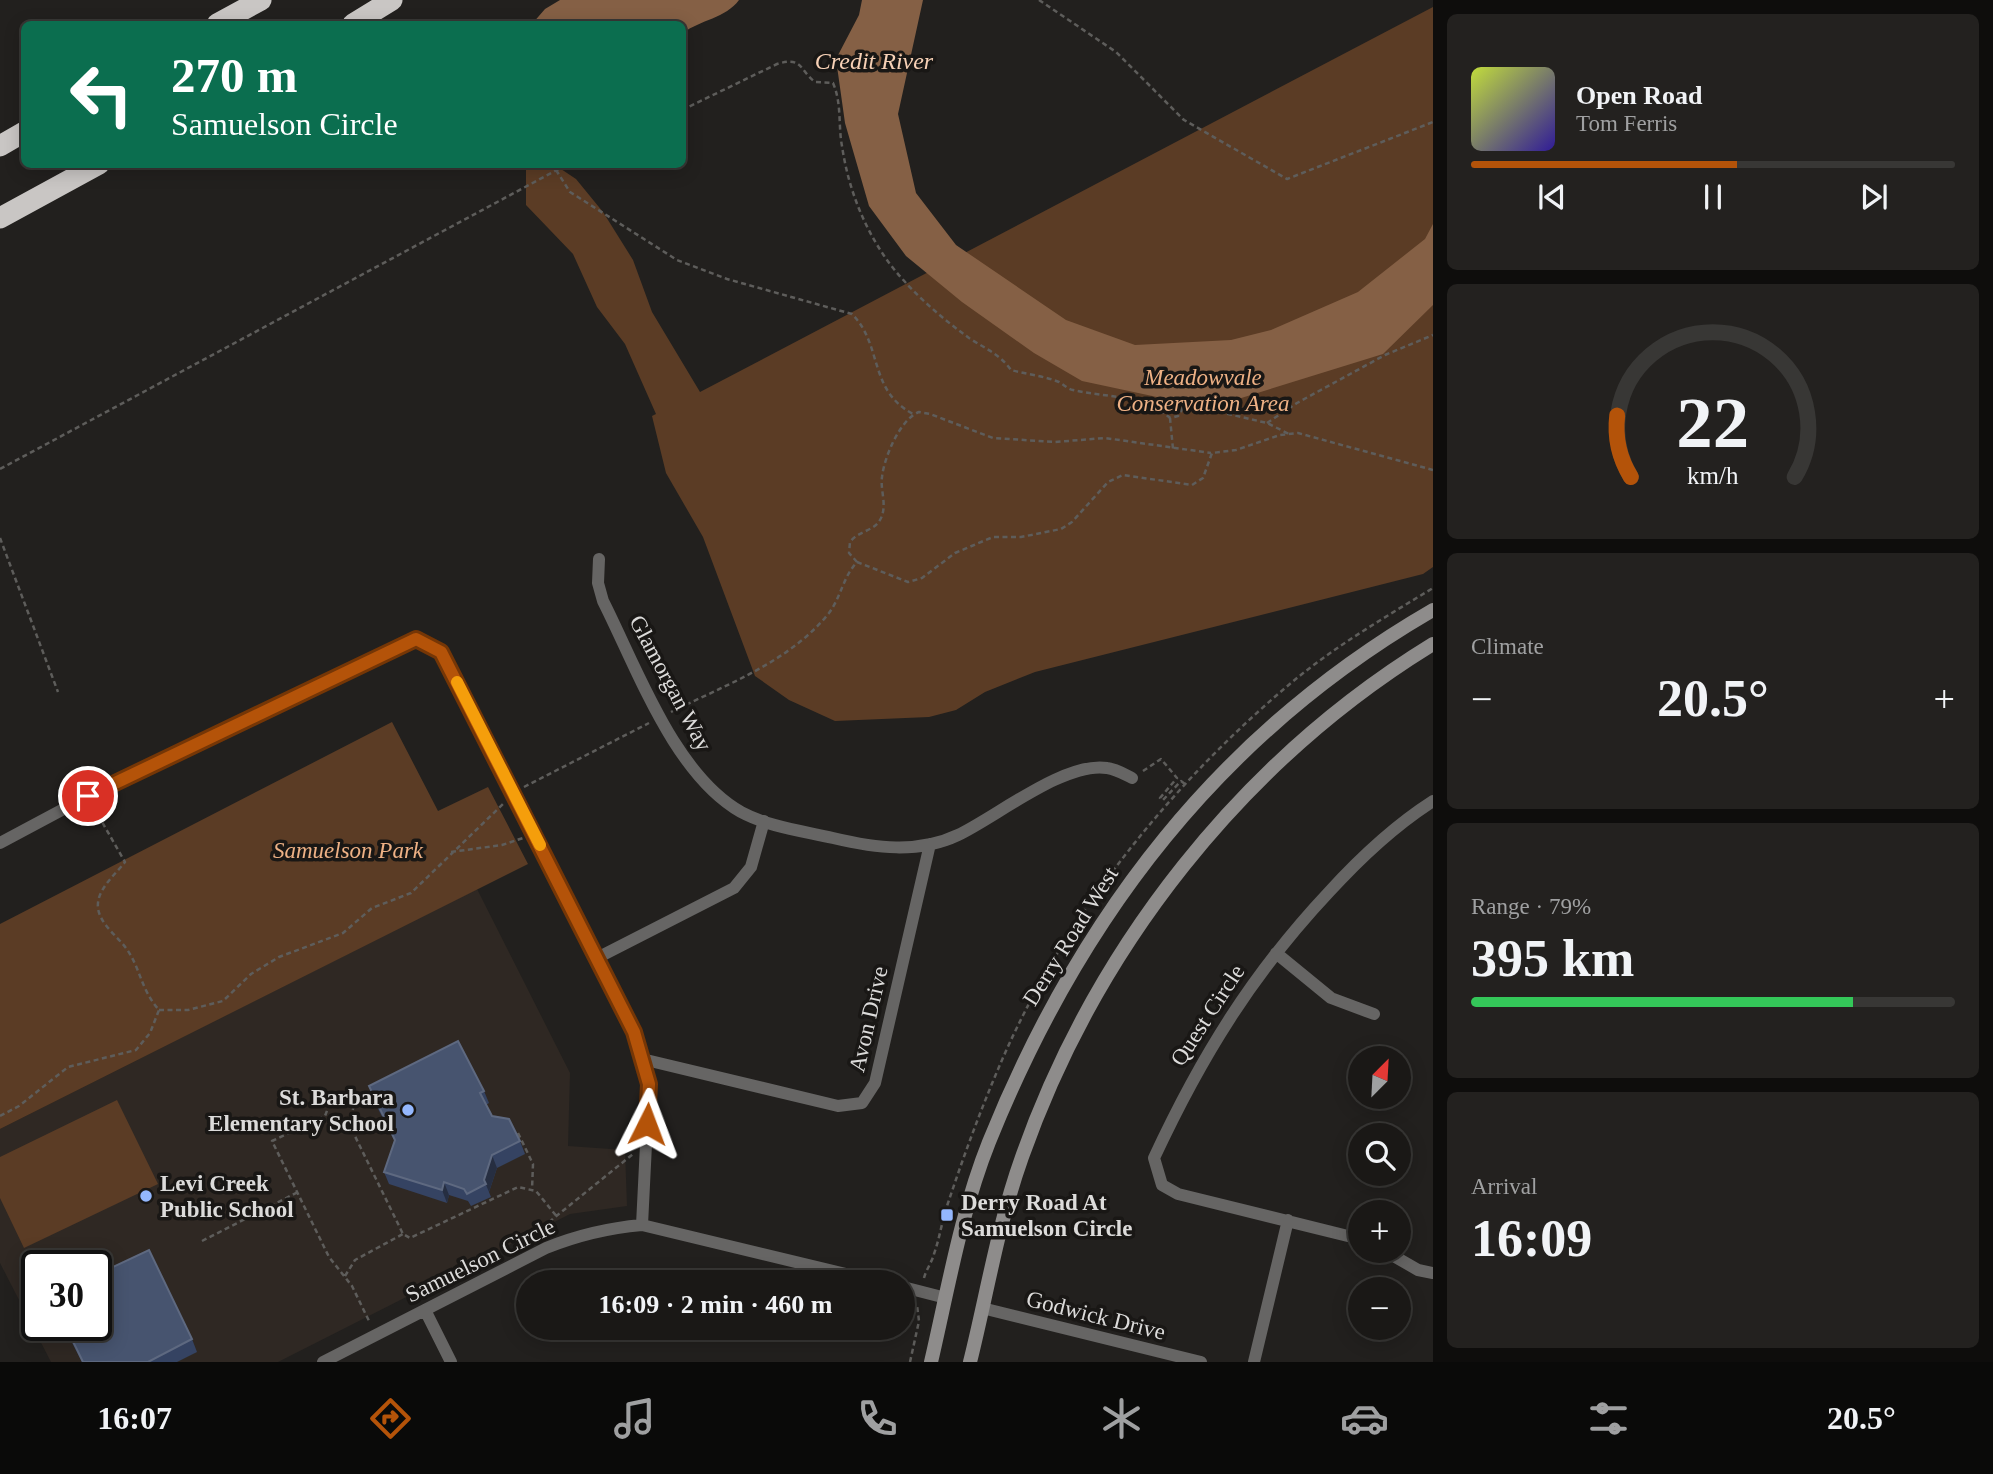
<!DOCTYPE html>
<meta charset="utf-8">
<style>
:root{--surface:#1a1816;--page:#23211f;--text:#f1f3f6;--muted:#9fa0a1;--line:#383735;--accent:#b45309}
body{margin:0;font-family:"Times New Roman",serif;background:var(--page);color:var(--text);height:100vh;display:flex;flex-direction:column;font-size:26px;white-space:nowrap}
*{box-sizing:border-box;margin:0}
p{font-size:23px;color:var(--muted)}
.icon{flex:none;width:38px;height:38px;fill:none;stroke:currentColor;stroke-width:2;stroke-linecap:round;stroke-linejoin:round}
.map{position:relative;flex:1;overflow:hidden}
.drawer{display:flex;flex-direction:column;gap:14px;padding:14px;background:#0e0d0c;width:560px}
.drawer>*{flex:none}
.top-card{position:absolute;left:21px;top:21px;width:665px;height:147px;border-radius:10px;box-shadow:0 4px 18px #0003,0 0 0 2px var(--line);background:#0b6e4f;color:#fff;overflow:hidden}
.needle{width:46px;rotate:24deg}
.tools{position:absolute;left:1348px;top:1046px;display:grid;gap:14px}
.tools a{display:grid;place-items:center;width:63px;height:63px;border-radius:50%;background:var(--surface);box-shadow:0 4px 18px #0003,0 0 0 2px var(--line);font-size:35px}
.speed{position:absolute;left:21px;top:1250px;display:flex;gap:14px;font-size:35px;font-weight:700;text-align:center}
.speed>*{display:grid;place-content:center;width:91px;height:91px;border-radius:50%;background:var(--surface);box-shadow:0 4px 18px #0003,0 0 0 2px var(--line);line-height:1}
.speed .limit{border:4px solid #111;border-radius:10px;background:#fff;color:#111}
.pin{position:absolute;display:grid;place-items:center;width:60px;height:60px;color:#fff;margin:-30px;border:4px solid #fff;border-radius:50%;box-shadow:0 2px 7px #0007}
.me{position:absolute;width:77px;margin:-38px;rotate:3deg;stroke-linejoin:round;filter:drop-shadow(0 0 5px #0008)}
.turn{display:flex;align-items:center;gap:24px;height:147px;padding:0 35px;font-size:32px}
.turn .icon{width:91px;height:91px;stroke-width:2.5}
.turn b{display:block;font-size:49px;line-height:60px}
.big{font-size:52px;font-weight:800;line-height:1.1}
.drawer .widget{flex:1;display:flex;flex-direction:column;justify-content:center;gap:10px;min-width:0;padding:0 24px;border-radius:10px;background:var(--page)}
.drawer .dial{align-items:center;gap:0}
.dial svg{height:182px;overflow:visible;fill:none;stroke:var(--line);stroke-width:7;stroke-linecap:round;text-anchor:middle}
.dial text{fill:var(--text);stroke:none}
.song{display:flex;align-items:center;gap:21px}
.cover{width:84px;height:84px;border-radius:10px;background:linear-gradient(135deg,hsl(70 70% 55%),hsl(250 70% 35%))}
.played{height:7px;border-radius:4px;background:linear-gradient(90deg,var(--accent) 55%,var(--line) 55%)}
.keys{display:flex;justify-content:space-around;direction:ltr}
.heat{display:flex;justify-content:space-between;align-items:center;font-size:38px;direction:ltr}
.charge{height:10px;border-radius:5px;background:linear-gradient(90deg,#34c759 79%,var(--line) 0)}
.trip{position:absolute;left:516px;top:1270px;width:399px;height:70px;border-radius:35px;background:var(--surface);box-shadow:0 4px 18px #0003,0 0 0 2px var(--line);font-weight:800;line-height:70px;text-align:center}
.dock{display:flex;height:112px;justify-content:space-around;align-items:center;background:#0a0a09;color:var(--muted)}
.dock .icon{width:49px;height:49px}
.dock .current{color:var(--accent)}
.dock b{font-size:32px;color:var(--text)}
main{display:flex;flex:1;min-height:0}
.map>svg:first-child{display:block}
.built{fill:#2f2823;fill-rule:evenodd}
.green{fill:#5b3c25}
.water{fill:#856045}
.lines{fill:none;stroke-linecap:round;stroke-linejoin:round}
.path{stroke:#5e5d5b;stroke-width:2.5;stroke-dasharray:5 3.5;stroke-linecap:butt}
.street{stroke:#666564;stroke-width:12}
.secondary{stroke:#8e8c8b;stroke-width:14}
.highway{stroke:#c9c6c4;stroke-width:21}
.wall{fill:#354362}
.shaded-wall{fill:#262e41}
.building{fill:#47546f;stroke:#5e6980;stroke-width:2}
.route-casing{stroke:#753606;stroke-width:18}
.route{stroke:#b45309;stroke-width:12}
.slow{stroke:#f59e0b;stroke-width:12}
.poi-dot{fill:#94b7fd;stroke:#191715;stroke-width:2.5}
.labels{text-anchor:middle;stroke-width:7;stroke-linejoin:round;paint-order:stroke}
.park-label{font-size:23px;font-style:italic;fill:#eeb185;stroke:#191715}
.street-label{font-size:23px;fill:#dcdbda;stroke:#191715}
.poi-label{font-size:23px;font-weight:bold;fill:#dcdbda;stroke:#191715;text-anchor:start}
.water-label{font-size:24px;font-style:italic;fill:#f7d1b6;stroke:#191715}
</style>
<main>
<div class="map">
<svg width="1433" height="1362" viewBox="0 0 1433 1362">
<rect width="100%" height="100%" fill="#22201e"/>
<path class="built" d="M 477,889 L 570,1073 L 568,1146 L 625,1150 L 627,1206 L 570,1214 L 278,1362 L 51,1362 L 0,1263 L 0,1129 ZM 37,1265 L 96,1265 L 96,1325 L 37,1325 Z"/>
<path class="green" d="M 1433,7 L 1433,567 L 1423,574 L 1035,672 L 985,692 L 956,710 L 929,717 L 835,721 L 789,700 L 755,676 L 703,537 L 666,473 L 652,416 L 656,414 L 625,344 L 597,307 L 573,254 L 526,205 L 526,165 L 555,165 L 576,179 L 603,212 L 633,260 L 652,312 L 700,392 Z
M 392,722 L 438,811 L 488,787 L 528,864 L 0,1129 L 0,924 Z
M 117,1100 L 158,1184 L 24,1248 L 0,1198 L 0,1157 Z"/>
<path class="water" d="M 560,0 L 739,0 C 726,18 700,20 683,33 L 682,24 L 532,24 L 545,9 Z
M 862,0 L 923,0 L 898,114 L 916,193 L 956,245 L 1066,320 L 1135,345 L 1231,340 L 1271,330 L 1358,292 L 1425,239 L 1433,224 L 1433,305 L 1383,354 L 1238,399 L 1171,400 L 1082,381 L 1034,353 L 962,302 L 906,256 L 869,206 L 845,123 L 836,59 L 859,15 Z"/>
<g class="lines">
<path class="path" d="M 1039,0 L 1116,52 L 1184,120 L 1287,179 L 1433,122
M 682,110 L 777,64 C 803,56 799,70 815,82 L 833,83 C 842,104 838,125 842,146 C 848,187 863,226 887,260 C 908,289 940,317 969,338 C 984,348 1000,354 1011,370 C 1026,374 1044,376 1059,382 C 1064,385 1068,389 1073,390 C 1107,398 1142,394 1170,418 L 1178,416 L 1184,406 L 1194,406 L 1267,423 L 1289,434
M 556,170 L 570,192 L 677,260 L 727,279 L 852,314 C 883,345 868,390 913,414
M 1170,418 L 1173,449
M 1267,423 L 1297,403 L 1385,355 L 1433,335
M 0,469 L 568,164
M 0,538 L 58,692
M 857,562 L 849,553 L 850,542 C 858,531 874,531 880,520 C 888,506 880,491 882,477 C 884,458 900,419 919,412 L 930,414 L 993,438 L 1055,442 L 1105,438 L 1211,453
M 671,712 C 725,685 790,662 829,613 C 841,597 843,577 857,562 L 908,582 L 922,578 L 955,553 L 993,537 L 1021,537 L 1061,529 L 1072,522 L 1108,482 L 1123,475 L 1192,485 L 1203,478 L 1212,453 L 1236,450 L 1280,435 L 1298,433 L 1433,470
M 1143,771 L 1161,759 L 1177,778 L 1160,798 L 1163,800 L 1181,781 L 1185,784
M 524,787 L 649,723
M 94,808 L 125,862 C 115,875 96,890 98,908 C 100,924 117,936 126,948 C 141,969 140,988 159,1010
M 451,852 L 502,845 L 523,838
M 159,1010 L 188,1010 L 223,1001 L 251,974 L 279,957 L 343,933 L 372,908 L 411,893 L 503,804
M 333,1095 L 325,1116 L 272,1141 L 329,1257 L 352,1286 L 370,1323
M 354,1105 L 349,1124 L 403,1234 L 410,1238 L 518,1187 L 536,1191 L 558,1218
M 0,1116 L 19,1106 L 68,1067 L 136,1050 L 150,1033 L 159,1010
M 518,1133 L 533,1164 L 532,1190
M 549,1222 L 633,1154
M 202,1241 L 298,1192
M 345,1276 L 355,1260 L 403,1234
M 924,1278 C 926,1270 932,1262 934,1254 C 940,1237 942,1220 948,1203 C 964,1155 982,1106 1002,1060 C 1066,913 1174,780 1297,678 C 1339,644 1387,616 1433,588
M 910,1362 L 919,1321 L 917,1305"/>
<path class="street" d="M 599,559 L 598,583 L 603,601 C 637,668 674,774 741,812 C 769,827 803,831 833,838 C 875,848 918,854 958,835 C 996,817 1065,761 1107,768 C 1116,769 1124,774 1132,778
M 0,843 L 88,796 L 397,648 L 416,639 L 441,652 L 634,1032 L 649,1084 L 642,1225
M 1276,953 L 1331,998 L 1374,1014
M 597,958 L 734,888 L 751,867 L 764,821
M 642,1059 L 838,1106 L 862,1103 L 875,1083 L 930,844
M 1360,1239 L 1178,1194 L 1162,1185 L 1154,1158 C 1201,1057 1252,974 1329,892 C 1360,858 1394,826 1433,801
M 1385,1251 L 1418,1270 L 1433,1273
M 903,1287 L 946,1298
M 982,1308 L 1201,1362
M 425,1310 L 451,1362
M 323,1362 L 546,1248 C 578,1235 608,1228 642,1225 L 883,1283
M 1254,1362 L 1288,1220"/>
<path class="secondary" d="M 931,1362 C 948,1289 961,1212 989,1142 C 1080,916 1220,733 1433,610
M 970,1362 C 987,1294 998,1224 1022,1157 C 1096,947 1242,761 1433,644"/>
<path class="highway" d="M 217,24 L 261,0
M 353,24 L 392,0
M 0,146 L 24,132
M 0,218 L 99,164"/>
</g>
<path class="wall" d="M 369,1086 L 484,1091 L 489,1103 L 486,1105 L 492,1116 L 520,1141 L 525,1154 L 497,1168 L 489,1192 L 491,1197 L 471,1206 L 468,1201 L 449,1195 L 447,1203 L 389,1184 L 384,1172 L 395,1142 L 373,1099 Z
M 63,1325 L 96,1325 L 192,1339 L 197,1352 L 177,1362 L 82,1362 Z"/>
<path class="shaded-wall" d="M 492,1155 L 497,1168 L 489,1192 L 484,1180 Z
M 444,1182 L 449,1195 L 447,1203 L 442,1190 Z"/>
<path class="building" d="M 458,1041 L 484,1091 L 480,1093 L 492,1116 L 509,1119 L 520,1141 L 492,1155 L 484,1180 L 486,1184 L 467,1194 L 464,1189 L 444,1182 L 442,1190 L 384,1172 L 395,1140 L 369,1086 Z
M 149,1250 L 192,1339 L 148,1362 L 83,1362 L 65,1325 L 96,1325 L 96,1275 Z"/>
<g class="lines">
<g class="route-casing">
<path id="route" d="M 88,796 L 416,639 L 441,652 L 634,1032 L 649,1084 L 647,1124"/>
</g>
<use href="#route" class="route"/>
<path class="slow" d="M 457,682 L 540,845"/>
</g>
<g class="poi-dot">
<circle cx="408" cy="1110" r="7"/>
<circle cx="146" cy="1196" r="7"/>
<rect x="940" y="1208" width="14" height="14" rx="3.5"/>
</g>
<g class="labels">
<g class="park-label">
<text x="1203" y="385">Meadowvale<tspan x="1203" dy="26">Conservation Area</tspan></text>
<text x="348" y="858">Samuelson Park</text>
</g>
<g class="street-label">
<text transform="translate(671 683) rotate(62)" y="8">Glamorgan Way</text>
<text transform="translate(1070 936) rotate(-58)" y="8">Derry Road West</text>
<text transform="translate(1207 1015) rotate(-57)" y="8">Quest Circle</text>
<text transform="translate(868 1019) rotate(-77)" y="8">Avon Drive</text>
<text transform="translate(480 1260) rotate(-26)" y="8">Samuelson Circle</text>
<text transform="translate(1096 1315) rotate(14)" y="8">Godwick Drive</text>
</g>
<g class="poi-label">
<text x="394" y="1105" text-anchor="end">St. Barbara<tspan x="394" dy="26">Elementary School</tspan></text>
<text x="160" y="1191">Levi Creek<tspan x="160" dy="26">Public School</tspan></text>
<text x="961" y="1210">Derry Road At<tspan x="961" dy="26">Samuelson Circle</tspan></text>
</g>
<g class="water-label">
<text x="874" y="69">Credit River</text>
</g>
</g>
</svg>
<div class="tools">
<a><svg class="needle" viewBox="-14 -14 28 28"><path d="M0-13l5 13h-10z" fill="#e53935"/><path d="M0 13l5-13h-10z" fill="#9fa0a1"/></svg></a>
<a><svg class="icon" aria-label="search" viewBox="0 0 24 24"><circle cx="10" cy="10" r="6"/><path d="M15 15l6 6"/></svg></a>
<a>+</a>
<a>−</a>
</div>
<div class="speed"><div class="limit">30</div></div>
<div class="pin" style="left:88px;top:796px;background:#d93025"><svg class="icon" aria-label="arrive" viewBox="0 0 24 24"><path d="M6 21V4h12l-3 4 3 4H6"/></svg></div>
<svg class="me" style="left:647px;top:1124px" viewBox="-20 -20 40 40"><path d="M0-17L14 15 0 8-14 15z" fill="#b45309" stroke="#fff" stroke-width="4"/></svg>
<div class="trip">16:09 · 2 min · 460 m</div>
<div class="top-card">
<div class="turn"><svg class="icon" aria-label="left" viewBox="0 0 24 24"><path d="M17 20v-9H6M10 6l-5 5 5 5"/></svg><div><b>270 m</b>Samuelson Circle</div></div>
</div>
</div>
<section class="drawer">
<div class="widget">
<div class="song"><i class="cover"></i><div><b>Open Road</b><p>Tom Ferris</p></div></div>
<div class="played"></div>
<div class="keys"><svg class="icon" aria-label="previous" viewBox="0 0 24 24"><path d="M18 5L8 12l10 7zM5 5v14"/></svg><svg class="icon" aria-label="pause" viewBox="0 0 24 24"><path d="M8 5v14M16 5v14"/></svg><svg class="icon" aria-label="next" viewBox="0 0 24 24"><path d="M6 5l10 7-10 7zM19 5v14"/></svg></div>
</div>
<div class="widget dial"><svg viewBox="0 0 100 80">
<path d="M14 69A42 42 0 1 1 86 69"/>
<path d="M14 69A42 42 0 0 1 8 42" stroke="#b45309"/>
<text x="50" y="56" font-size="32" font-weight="700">22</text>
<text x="50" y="72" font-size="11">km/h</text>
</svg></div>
<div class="widget"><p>Climate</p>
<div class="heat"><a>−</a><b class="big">20.5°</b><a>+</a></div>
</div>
<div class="widget"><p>Range · 79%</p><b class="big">395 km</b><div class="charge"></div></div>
<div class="widget"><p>Arrival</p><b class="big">16:09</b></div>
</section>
</main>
<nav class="dock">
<b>16:07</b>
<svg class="icon current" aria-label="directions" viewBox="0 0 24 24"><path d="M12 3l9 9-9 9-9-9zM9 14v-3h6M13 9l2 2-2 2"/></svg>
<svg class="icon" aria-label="music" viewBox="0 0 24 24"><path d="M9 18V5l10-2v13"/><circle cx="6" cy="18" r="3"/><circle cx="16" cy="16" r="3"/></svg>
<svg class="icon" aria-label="phone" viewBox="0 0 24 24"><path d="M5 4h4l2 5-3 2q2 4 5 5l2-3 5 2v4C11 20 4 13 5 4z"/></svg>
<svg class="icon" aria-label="climate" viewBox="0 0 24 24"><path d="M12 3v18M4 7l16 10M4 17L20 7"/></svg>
<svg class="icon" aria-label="car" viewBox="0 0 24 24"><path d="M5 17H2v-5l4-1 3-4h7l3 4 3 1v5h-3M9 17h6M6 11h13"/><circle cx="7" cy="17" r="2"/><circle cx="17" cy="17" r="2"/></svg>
<svg class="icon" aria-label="filters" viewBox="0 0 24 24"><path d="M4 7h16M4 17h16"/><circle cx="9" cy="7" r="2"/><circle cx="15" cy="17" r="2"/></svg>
<b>20.5°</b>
</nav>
